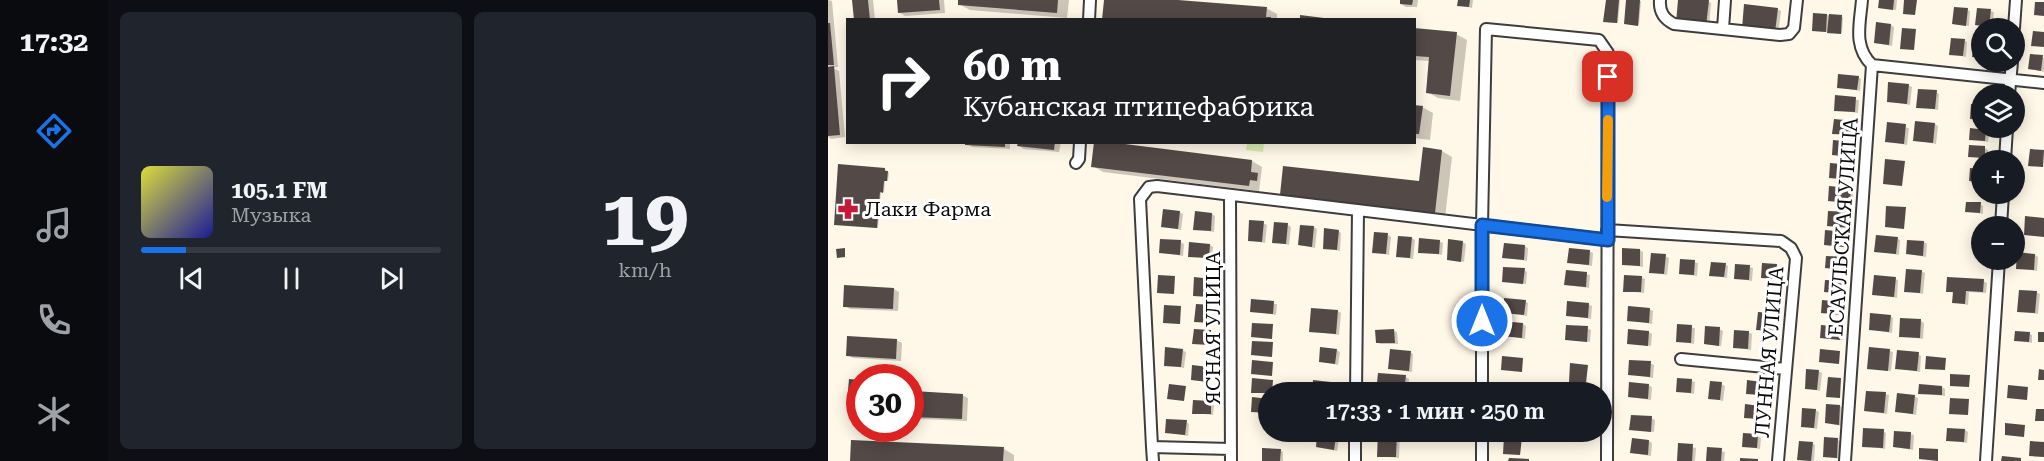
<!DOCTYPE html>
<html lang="ru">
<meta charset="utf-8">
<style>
:root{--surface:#171b24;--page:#20242c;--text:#f1f3f6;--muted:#9ea1a6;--line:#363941;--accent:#1a73e8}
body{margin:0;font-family:"Roboto Serif",serif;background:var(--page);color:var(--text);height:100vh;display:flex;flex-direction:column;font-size:22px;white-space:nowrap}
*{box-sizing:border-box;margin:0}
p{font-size:20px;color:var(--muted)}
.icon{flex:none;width:33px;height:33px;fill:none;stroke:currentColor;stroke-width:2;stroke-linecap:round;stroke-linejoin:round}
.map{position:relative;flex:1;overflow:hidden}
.details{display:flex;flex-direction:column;gap:12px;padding:12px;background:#0d0f14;width:720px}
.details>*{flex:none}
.banner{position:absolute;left:18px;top:18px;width:570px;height:126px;border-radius:0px;box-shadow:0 3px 15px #0003;background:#202124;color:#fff;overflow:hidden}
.fabs{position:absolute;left:1143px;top:18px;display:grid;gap:12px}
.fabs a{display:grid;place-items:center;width:54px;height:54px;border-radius:50%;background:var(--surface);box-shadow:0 3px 15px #0003;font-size:30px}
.speed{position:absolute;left:18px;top:364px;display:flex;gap:12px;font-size:30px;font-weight:700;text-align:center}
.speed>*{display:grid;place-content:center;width:78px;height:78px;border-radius:50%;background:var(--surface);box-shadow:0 3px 15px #0003;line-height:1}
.speed .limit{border:9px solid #d22;background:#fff;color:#111}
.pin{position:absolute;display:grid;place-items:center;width:51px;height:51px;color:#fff;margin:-26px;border-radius:12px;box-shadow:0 3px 9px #0006}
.me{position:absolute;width:66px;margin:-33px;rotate:0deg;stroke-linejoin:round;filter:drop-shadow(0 0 4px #0008)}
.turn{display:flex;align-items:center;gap:21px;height:126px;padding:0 18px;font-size:27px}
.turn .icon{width:78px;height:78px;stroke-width:2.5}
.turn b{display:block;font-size:42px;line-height:51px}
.details .tile{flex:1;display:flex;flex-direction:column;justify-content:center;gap:9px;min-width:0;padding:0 21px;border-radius:9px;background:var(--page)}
.details .dial{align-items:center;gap:0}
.dial b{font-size:78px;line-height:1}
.song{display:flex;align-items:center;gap:18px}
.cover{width:72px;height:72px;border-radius:9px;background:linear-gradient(135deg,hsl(60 70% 55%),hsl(240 70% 35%))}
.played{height:6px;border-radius:3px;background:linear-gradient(90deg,var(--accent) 15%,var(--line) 15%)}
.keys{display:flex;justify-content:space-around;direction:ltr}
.details .tiles{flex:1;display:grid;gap:12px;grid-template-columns:repeat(2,1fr)}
.trip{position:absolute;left:430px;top:382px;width:354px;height:60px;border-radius:30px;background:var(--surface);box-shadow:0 3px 15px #0003;font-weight:600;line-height:60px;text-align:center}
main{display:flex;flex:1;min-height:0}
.tabs{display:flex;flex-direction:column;width:108px;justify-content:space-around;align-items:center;background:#090b0e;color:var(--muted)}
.tabs .icon{width:42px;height:42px}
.tabs .selected{color:var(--accent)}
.tabs b{font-size:27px;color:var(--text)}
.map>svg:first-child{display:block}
.green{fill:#d6ebaf}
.shadow{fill:#0003}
.building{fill:#534946}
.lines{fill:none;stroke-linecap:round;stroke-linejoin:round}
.minor-casing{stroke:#3d3d3d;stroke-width:14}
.minor{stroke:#fff;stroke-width:10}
.route-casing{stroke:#114b97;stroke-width:15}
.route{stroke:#1a73e8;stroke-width:10}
.slow{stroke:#f59e0b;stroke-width:10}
.labels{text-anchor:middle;stroke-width:6;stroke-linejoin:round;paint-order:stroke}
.poi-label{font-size:20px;fill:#0a0a0a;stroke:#fff;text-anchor:start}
.street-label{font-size:20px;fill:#0a0a0a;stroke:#fff}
</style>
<main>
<nav class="tabs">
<b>17:32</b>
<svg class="icon selected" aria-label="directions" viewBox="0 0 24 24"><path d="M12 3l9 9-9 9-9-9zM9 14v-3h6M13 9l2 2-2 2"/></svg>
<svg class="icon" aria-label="music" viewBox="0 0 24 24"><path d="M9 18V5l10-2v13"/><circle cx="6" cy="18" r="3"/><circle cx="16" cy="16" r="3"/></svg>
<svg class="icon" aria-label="phone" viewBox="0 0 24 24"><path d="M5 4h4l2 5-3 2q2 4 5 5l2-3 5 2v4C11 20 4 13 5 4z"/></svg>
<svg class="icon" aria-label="climate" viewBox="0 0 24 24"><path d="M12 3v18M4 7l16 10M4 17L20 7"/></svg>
</nav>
<section class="details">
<div class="tiles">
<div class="tile">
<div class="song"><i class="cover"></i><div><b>105.1 FM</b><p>Музыка</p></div></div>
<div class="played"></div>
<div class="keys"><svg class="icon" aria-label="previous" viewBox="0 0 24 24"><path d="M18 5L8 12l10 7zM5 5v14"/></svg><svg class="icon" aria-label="pause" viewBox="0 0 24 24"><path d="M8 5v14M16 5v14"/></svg><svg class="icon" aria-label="next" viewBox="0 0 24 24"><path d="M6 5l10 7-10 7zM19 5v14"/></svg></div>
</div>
<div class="tile dial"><b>19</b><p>km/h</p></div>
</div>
</section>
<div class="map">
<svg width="1216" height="461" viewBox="0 0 1216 461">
<rect width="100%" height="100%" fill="#fff7e7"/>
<path class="green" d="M 419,143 L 436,143 L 435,152 L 418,150 Z"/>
<path class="shadow" d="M 0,0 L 4,1 L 10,67 L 5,68 L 11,71 L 17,137 L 3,139 L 0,137 Z
M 25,0 L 45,0 L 47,20 L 27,20 Z
M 71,0 L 116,0 L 117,13 L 77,16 L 71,12 Z
M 132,0 L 241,0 L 239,18 L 142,10 L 131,4 Z
M 277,0 L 331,0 L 438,8 L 449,14 L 449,20 L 276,20 Z
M 573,0 L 590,0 L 589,7 L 578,7 L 573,4 Z
M 631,0 L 645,0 L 644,8 L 631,5 Z
M 779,0 L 792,0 L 790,23 L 778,22 Z
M 800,0 L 813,1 L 811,25 L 799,24 Z
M 852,0 L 880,1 L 883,3 L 881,27 Z
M 1053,0 L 1069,0 L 1068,10 L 1052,7 Z
M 949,9 L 953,11 L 950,33 L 919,30 Z
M 1139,10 L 1142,11 L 1141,26 L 1126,24 Z
M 1162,11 L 1166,12 L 1164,27 L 1149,25 Z
M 999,15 L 1015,17 L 1014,33 L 999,31 L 999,32 L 987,31 Z
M 1063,25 L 1066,27 L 1064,46 L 1047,43 Z
M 586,29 L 628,34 L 639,40 L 632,101 L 610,98 L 599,92 L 603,61 L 586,60 Z
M 1136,40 L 1139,42 L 1138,57 L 1123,54 Z
M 1214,57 L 1216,58 L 1216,72 L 1202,68 Z
M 1030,77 L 1033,79 L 1032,91 L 1010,87 Z
M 1080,85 L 1084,87 L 1082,105 L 1060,101 Z
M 1108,92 L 1111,94 L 1110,110 L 1090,107 Z
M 1008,97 L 1031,100 L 1030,113 L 1007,110 Z
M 586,106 L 594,107 L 605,113 L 602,140 L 586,138 Z
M 1026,122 L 1030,124 L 1029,136 L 1006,133 Z
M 1060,124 L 1081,128 L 1079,145 L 1058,141 Z
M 1107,124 L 1110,126 L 1108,144 L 1087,140 Z
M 1143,130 L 1161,133 L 1160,142 L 1143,139 Z
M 139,142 L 182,142 L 182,149 L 144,147 Z
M 191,142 L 233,142 L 231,152 L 196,149 L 191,146 Z
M 1025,144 L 1029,145 L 1027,157 L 1006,154 Z
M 1157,148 L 1160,150 L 1160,159 L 1142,156 Z
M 614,151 L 624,157 L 617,218 L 464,201 L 453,194 L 592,183 Z
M 424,161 L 434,167 L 431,191 L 275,172 L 265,166 Z
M 1023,166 L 1026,168 L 1026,181 L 1003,177 Z
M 57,169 L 61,173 L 60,181 L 57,181 L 56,192 L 53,192 L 50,228 L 8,224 Z
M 1022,189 L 1025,191 L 1025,204 L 1002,201 Z
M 1152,204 L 1155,206 L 1155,214 L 1139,211 Z
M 351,212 L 355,214 L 353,230 L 335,227 Z
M 384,214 L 387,216 L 386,232 L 367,229 Z
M 1021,214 L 1024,216 L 1024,228 L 1001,225 Z
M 435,223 L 439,225 L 437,243 L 421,240 Z
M 460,225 L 463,227 L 461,245 L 446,242 Z
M 486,227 L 489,229 L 487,248 L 471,245 Z
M 510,231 L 513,233 L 512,251 L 496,248 Z
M 998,232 L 1021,235 L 1020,248 L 997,245 Z
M 560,235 L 563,237 L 561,255 L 545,252 Z
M 584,238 L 587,240 L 585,259 L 569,256 Z
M 1069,238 L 1072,240 L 1071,255 L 1048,251 Z
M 611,241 L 615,243 L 614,255 L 591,252 Z
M 352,242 L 356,244 L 355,256 L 332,252 Z
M 634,242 L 638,244 L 636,262 L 620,259 Z
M 1096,242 L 1099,244 L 1098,257 L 1080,254 Z
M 382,245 L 385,247 L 384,259 L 362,256 Z
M 696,246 L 700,248 L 699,261 L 676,257 Z
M 796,250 L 812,250 L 815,252 L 815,267 L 796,264 Z
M 761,251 L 765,253 L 764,266 L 741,262 Z
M 1207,255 L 1210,257 L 1209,271 L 1189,268 Z
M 837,256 L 841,258 L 839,275 L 823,272 Z
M 854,260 L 870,263 L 869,276 L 853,274 Z
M 897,264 L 900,266 L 899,278 L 883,275 Z
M 949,266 L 952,268 L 951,280 L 935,277 Z
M 921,267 L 925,268 L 924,281 L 907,278 Z
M 696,270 L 699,272 L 698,284 L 676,281 Z
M 1093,271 L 1097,273 L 1095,294 L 1078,291 Z
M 758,274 L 762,275 L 761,288 L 738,285 Z
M 813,277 L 817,279 L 816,293 L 797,291 Z
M 1067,279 L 1070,280 L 1069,298 L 1046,294 Z
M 1155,281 L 1159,283 L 1158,293 L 1141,292 L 1140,305 L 1126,302 L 1126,293 L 1119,291 Z
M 66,289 L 71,292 L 70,311 L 22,309 L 17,306 Z
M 1208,292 L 1212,294 L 1210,314 L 1191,311 Z
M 425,301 L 449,304 L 448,315 L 424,311 Z
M 697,301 L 700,303 L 699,316 L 677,312 Z
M 1014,303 L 1017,305 L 1016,315 L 995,312 Z
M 760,304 L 764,306 L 763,319 L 740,315 Z
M 821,309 L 825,311 L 824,324 L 801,320 Z
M 510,311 L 513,313 L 511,335 L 483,331 Z
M 944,314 L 947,316 L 946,332 L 930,329 Z
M 1062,316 L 1065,318 L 1064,333 L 1042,329 Z
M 1093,321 L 1096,323 L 1095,339 L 1073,336 Z
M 695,324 L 698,326 L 697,339 L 674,335 Z
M 851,326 L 867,328 L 866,344 L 850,341 Z
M 995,327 L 1016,330 L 1015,340 L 994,337 Z
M 759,328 L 763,330 L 762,342 L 739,339 Z
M 891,329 L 895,331 L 893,346 L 877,344 Z
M 566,331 L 569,332 L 570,344 L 552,344 L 549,342 Z
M 821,332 L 824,334 L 823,346 L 800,343 Z
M 920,332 L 924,334 L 923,350 L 906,347 Z
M 1201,333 L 1204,335 L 1204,343 L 1188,340 Z
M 68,340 L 74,343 L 73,361 L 25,358 L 19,355 Z
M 354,350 L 358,352 L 356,368 L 337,365 Z
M 508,350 L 512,352 L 510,365 L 492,361 Z
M 1062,351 L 1065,352 L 1063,371 L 1041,368 Z
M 582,352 L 585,354 L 584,372 L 561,369 Z
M 1090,354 L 1093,356 L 1092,372 L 1069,368 Z
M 822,363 L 826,365 L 825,378 L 802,374 Z
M 990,371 L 994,373 L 992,391 L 978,388 Z
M 578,377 L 581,379 L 580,393 L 549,393 Z
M 864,381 L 867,382 L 866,394 L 850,391 Z
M 934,383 L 937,385 L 936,396 L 920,393 Z
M 503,384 L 506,385 L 505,393 L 486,393 Z
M 893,384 L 897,386 L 895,401 L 882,398 Z
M 820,385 L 824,387 L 823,400 L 801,397 Z
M 1114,387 L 1117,389 L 1117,396 L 1092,393 Z
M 1057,394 L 1061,395 L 1059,414 L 1037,411 Z
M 134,395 L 140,398 L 139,421 L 91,419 L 85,416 Z
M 1086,396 L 1090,398 L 1088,415 L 1068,411 Z
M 383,402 L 386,404 L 385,415 L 366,413 Z
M 1012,406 L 1015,408 L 1014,426 L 998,423 Z
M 932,407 L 935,409 L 934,420 L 918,417 Z
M 987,410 L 991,412 L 989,429 L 974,426 Z
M 823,418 L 827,420 L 826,432 L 803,429 Z
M 358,422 L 361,424 L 360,436 L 338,432 Z
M 1137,430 L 1140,432 L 1139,443 L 1119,440 Z
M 1055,431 L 1058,433 L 1057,449 L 1036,446 Z
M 552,432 L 572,432 L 571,458 L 551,456 Z
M 1082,434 L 1086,435 L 1085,450 L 1066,447 Z
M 929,436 L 933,438 L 932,449 L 915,446 Z
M 507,437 L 511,439 L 509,451 L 489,447 Z
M 1010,440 L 1013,442 L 1012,459 L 996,456 Z
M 821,441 L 824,443 L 823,456 L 804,453 Z
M 984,443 L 987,445 L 986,461 L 971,460 Z
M 852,445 L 868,448 L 867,461 L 853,461 Z
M 176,449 L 186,455 L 186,461 L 23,461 Z
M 881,449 L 897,452 L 896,461 L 880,461 Z
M 452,450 L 455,452 L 455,461 L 435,461 Z"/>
<path class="building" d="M 24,0 L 40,0 L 42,20 L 26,20 Z
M 69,0 L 111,0 L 112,10 L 70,13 Z
M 130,0 L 230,0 L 229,13 L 130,5 Z
M 276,0 L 350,0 L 439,7 L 438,17 L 443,17 L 443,20 L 274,20 Z
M 572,0 L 585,0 L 584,5 L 572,4 Z
M 630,0 L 642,0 L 641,7 L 629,6 Z
M 778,0 L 791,0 L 789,23 L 775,22 Z
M 798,0 L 812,0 L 810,26 L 796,24 Z
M 850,0 L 881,0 L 878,26 L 848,23 Z
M 1051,0 L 1066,0 L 1065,10 L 1050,8 Z
M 1076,0 L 1089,0 L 1087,15 L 1075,14 Z
M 1207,2 L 1216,2 L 1216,16 L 1206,15 Z
M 916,4 L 950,8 L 947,32 L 914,29 Z
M 1126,7 L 1140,8 L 1138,26 L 1124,24 Z
M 1149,8 L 1163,9 L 1161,27 L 1147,25 Z
M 985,13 L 999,14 L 998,32 L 984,31 Z
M 1001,14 L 1014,15 L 1013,34 L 999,33 Z
M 472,15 L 496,18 L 496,20 L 472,20 Z
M 1048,22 L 1063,24 L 1061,45 L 1046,43 Z
M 0,23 L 2,23 L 6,65 L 0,65 Z
M 586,28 L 629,32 L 622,96 L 598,93 L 601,57 L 586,56 Z
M 1074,28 L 1088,29 L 1086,50 L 1072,49 Z
M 1205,31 L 1216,32 L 1216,47 L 1203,46 Z
M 1123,38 L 1137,39 L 1135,56 L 1121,55 Z
M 1146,40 L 1154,40 L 1154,58 L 1144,57 Z
M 1202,54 L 1215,55 L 1213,71 L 1200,69 Z
M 6,66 L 12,135 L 0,136 L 0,67 Z
M 1010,74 L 1031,76 L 1029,90 L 1009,88 Z
M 1060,82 L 1081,84 L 1079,104 L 1059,102 Z
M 1090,89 L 1109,90 L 1107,109 L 1088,108 Z
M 1007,95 L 1028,97 L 1027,112 L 1006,111 Z
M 1143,104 L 1154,104 L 1154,120 L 1142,119 Z
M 586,105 L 595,106 L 591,134 L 586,134 Z
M 1006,119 L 1027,121 L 1026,135 L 1004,134 Z
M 1087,121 L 1107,123 L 1105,143 L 1085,141 Z
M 1059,122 L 1078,124 L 1076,144 L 1057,142 Z
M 1142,128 L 1158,130 L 1157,141 L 1141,140 Z
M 1005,140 L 1026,142 L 1024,157 L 1004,155 Z
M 137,142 L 177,142 L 177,147 L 137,145 Z
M 190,142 L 227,142 L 226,150 L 189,146 Z
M 266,142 L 281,142 L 424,160 L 423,172 L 430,173 L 429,181 L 422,180 L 421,186 L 263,167 Z
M 1141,145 L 1157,146 L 1157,158 L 1140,157 Z
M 595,147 L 614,150 L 607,213 L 452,195 L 455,166 L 591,181 Z
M 1202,149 L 1216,150 L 1215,167 L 1200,166 Z
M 1057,159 L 1077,161 L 1074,186 L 1055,184 Z
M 1002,163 L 1024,165 L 1023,180 L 1001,178 Z
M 10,164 L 57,168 L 57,171 L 60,171 L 59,181 L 56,181 L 55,193 L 52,192 L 49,228 L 6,225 Z
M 1142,168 L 1154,169 L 1154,182 L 1141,181 Z
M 1001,186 L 1023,188 L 1022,203 L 1000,201 Z
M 1138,202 L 1153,202 L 1152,213 L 1137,212 Z
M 1058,206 L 1078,207 L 1076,229 L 1057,227 Z
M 335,209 L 352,211 L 350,229 L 333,227 Z
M 367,211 L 384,213 L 383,231 L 365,230 Z
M 1000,211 L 1022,212 L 1021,228 L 999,226 Z
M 1197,216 L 1216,218 L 1216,237 L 1196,235 Z
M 421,220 L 436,221 L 434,242 L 420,241 Z
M 446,222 L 460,223 L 458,244 L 444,243 Z
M 472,225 L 486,226 L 484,247 L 470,245 Z
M 496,228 L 511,230 L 509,250 L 495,249 Z
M 997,230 L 1018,232 L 1017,247 L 996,245 Z
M 546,232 L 560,233 L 558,254 L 544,253 Z
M 1048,235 L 1070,237 L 1068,254 L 1046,252 Z
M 570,236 L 584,237 L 582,258 L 568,257 Z
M 591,238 L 612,240 L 611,254 L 590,253 Z
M 332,239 L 353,240 L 352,255 L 331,253 Z
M 620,239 L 635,241 L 633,262 L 619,260 Z
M 1079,240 L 1096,241 L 1095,256 L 1078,254 Z
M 361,242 L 382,244 L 381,258 L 360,257 Z
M 676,243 L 697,245 L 696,260 L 674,258 Z
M 17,248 L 17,257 L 9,258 L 8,249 Z
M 741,248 L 762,250 L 761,265 L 739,263 Z
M 794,248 L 812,249 L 812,266 L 794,265 Z
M 1189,252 L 1207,254 L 1206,270 L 1188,269 Z
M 823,253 L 838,254 L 836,274 L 821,273 Z
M 998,256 L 1019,257 L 1017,270 L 997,268 Z
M 852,259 L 867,260 L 866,275 L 851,274 Z
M 883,262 L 898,263 L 896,277 L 881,276 Z
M 934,263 L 949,264 L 948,279 L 933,278 Z
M 907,264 L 922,265 L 921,280 L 906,279 Z
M 675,267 L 697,268 L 695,284 L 674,282 Z
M 1078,269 L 1094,270 L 1092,293 L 1076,292 Z
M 738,270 L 759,272 L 758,287 L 736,285 Z
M 330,275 L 347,276 L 346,294 L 329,293 Z
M 796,275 L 814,276 L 813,292 L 795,292 Z
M 1046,275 L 1068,277 L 1066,297 L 1044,295 Z
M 366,277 L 384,279 L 382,297 L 365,296 Z
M 1119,277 L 1156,279 L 1155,292 L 1138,291 L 1137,304 L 1124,303 L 1125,292 L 1118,292 Z
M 997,280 L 1017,281 L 1016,294 L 996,292 Z
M 16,285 L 66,288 L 65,309 L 15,307 Z
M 1191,290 L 1209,291 L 1207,313 L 1189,312 Z
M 676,298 L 698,300 L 696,315 L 675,313 Z
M 423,299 L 446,301 L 445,314 L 422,312 Z
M 994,300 L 1015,302 L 1014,315 L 993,313 Z
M 739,301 L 761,303 L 760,318 L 738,316 Z
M 368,304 L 385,305 L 384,323 L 366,322 Z
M 336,305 L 353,306 L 352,324 L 335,323 Z
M 800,306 L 822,308 L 821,323 L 799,321 Z
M 483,308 L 510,310 L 508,334 L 481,332 Z
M 930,312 L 945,313 L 943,331 L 928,330 Z
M 1042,313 L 1063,315 L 1061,332 L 1041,330 Z
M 1072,318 L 1093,319 L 1092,338 L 1071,337 Z
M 674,321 L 695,323 L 694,338 L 673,336 Z
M 424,323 L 445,324 L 444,339 L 423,337 Z
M 849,324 L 864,325 L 863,343 L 848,342 Z
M 738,325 L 760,326 L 759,342 L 737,340 Z
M 993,325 L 1013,327 L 1012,340 L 992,338 Z
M 877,326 L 892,327 L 891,346 L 876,344 Z
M 366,329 L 383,330 L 382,345 L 364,344 Z
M 566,329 L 567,343 L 548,343 L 547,330 Z
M 800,329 L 821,331 L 820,346 L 799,344 Z
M 906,330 L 921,331 L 920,349 L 905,348 Z
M 1187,331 L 1202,332 L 1201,342 L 1186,341 Z
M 1210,332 L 1216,332 L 1216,342 L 1210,342 Z
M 19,336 L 69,339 L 68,359 L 18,356 Z
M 424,341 L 445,342 L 444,357 L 423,355 Z
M 337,347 L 355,349 L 353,367 L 336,366 Z
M 492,347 L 509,349 L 507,364 L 491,362 Z
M 1041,347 L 1062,349 L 1060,371 L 1039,369 Z
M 562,349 L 583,351 L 581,371 L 560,369 Z
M 992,349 L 1012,351 L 1011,364 L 991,362 Z
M 1069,350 L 1091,352 L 1089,371 L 1067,369 Z
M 674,356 L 695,358 L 694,372 L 673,370 Z
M 1098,356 L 1118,358 L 1117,370 L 1097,369 Z
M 424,360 L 445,362 L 444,376 L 423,374 Z
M 801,360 L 823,361 L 822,377 L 800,375 Z
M 742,363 L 760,365 L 758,383 L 741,382 Z
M 364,365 L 381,367 L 380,382 L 363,380 Z
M 978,369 L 991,370 L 989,390 L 977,389 Z
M 1211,369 L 1216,370 L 1216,380 L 1210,380 Z
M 550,373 L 578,375 L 576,393 L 548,393 Z
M 1122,374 L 1142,375 L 1141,387 L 1122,386 Z
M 1000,377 L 1013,378 L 1012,398 L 998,397 Z
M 424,378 L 445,380 L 444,393 L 423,393 Z
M 849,378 L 864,379 L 863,393 L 848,392 Z
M 21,379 L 32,380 L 32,403 L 19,402 Z
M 485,380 L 503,382 L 502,393 L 484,393 Z
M 919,380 L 934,382 L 933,395 L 918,394 Z
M 882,381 L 894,382 L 892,400 L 880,399 Z
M 801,382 L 821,384 L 820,399 L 800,397 Z
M 341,384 L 358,386 L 356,401 L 339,399 Z
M 679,384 L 700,385 L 700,393 L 679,393 Z
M 1091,384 L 1114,386 L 1114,395 L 1090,394 Z
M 1180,385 L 1200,387 L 1199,400 L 1179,398 Z
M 85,391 L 135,394 L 134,419 L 84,417 Z
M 1038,391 L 1058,392 L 1056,413 L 1036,411 Z
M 1069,393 L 1087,395 L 1085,414 L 1067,412 Z
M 424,397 L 441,399 L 441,413 L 423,412 Z
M 1122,398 L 1141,399 L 1140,415 L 1121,414 Z
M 365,400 L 383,401 L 383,414 L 364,414 Z
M 917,404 L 932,406 L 931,419 L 916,418 Z
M 998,404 L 1012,405 L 1011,425 L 997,423 Z
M 974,408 L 988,409 L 986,428 L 973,427 Z
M 1208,409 L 1216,409 L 1216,421 L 1207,421 Z
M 803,415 L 824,416 L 823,432 L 801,430 Z
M 338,419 L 359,420 L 357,435 L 337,433 Z
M 1177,423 L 1197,425 L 1196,437 L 1177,435 Z
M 1035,428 L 1056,429 L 1055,448 L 1034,447 Z
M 1119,428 L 1137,429 L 1136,442 L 1118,441 Z
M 1066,431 L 1083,432 L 1082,449 L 1065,447 Z
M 550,432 L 569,432 L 568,457 L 549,457 Z
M 611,432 L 632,432 L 631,439 L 611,438 Z
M 489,433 L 508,436 L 506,450 L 488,447 Z
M 915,433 L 930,434 L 929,448 L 914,447 Z
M 676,436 L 694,437 L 692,455 L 675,454 Z
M 996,437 L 1010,438 L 1009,458 L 995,457 Z
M 804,438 L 821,440 L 820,455 L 802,453 Z
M 23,440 L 176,447 L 175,461 L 22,461 Z
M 971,441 L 985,442 L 983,461 L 969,460 Z
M 1202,441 L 1216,442 L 1216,457 L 1201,456 Z
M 850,443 L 865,444 L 864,461 L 849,461 Z
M 879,447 L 894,448 L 893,461 L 878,461 Z
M 434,448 L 453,449 L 452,461 L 434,461 Z
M 1091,448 L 1110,449 L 1110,461 L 1091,459 Z
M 1174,456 L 1193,458 L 1193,461 L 1173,461 Z
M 681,458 L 701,459 L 701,461 L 680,461 Z
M 912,458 L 930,459 L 930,461 L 912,461 Z"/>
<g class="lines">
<g class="minor-casing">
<path id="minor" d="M 832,0 C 831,12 836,19 846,24 L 952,35 L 961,34 L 966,28 L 969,0
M 261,20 L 262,0
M 1186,28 L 1188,0
M 895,29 L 897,0
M 1044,65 L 1216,83
M 1181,94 L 1184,62
M 1177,160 L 1179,128
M 248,163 L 251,159 L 252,142
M 402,195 L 403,461
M 1173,226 L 1175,194
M 779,230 L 953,241 L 963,248 L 968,258 L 950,461
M 853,359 L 958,369
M 528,393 L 530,210
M 654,393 L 654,225 L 658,29 L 771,40 L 780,53 L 779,461
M 324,447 L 312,199 L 321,187 L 329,186 L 780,240
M 325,461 L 324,447 L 403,449
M 527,461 L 527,432
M 654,461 L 654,432
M 1017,461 L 1044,65 C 1025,47 1032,24 1034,0
M 1158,461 L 1171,260"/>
</g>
<use href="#minor" class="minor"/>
</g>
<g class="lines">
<g class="route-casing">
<path id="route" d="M 654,321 L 654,225 L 780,240 L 780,77"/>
</g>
<use href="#route" class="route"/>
<path class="slow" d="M 779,197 L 780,120"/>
</g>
<defs>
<g id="pharmacy-bare" transform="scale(1.62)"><path d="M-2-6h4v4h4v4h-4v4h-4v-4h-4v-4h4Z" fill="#c31a38" stroke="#fff" stroke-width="2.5" paint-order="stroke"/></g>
</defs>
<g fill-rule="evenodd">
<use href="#pharmacy-bare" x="20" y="209"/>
</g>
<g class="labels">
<g class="poi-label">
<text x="37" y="216">Лаки Фарма</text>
</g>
<g class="street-label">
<text transform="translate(1015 227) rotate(-86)" y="7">ЕСАУЛЬСКАЯ УЛИЦА</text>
<text transform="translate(385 328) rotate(-90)" y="7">ЯСНАЯ УЛИЦА</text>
<text transform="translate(941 352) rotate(-85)" y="7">ЛУННАЯ УЛИЦА</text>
</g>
</g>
</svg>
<div class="fabs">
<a><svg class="icon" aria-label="search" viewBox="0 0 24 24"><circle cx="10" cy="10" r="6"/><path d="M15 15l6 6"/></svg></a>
<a><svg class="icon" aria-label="layers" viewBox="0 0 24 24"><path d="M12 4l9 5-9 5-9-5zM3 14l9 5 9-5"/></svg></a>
<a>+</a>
<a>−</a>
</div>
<div class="speed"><div class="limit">30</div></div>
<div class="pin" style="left:780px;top:77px;background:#d93025"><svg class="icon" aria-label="arrive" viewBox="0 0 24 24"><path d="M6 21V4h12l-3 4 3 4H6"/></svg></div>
<svg class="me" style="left:654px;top:321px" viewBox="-20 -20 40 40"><circle r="17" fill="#1a73e8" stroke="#fff" stroke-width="3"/><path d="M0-11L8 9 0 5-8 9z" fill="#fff"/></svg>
<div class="trip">17:33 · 1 мин · 250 m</div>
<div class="banner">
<div class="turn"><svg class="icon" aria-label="right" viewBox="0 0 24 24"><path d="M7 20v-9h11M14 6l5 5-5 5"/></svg><div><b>60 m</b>Кубанская птицефабрика</div></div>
</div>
</div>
</main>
